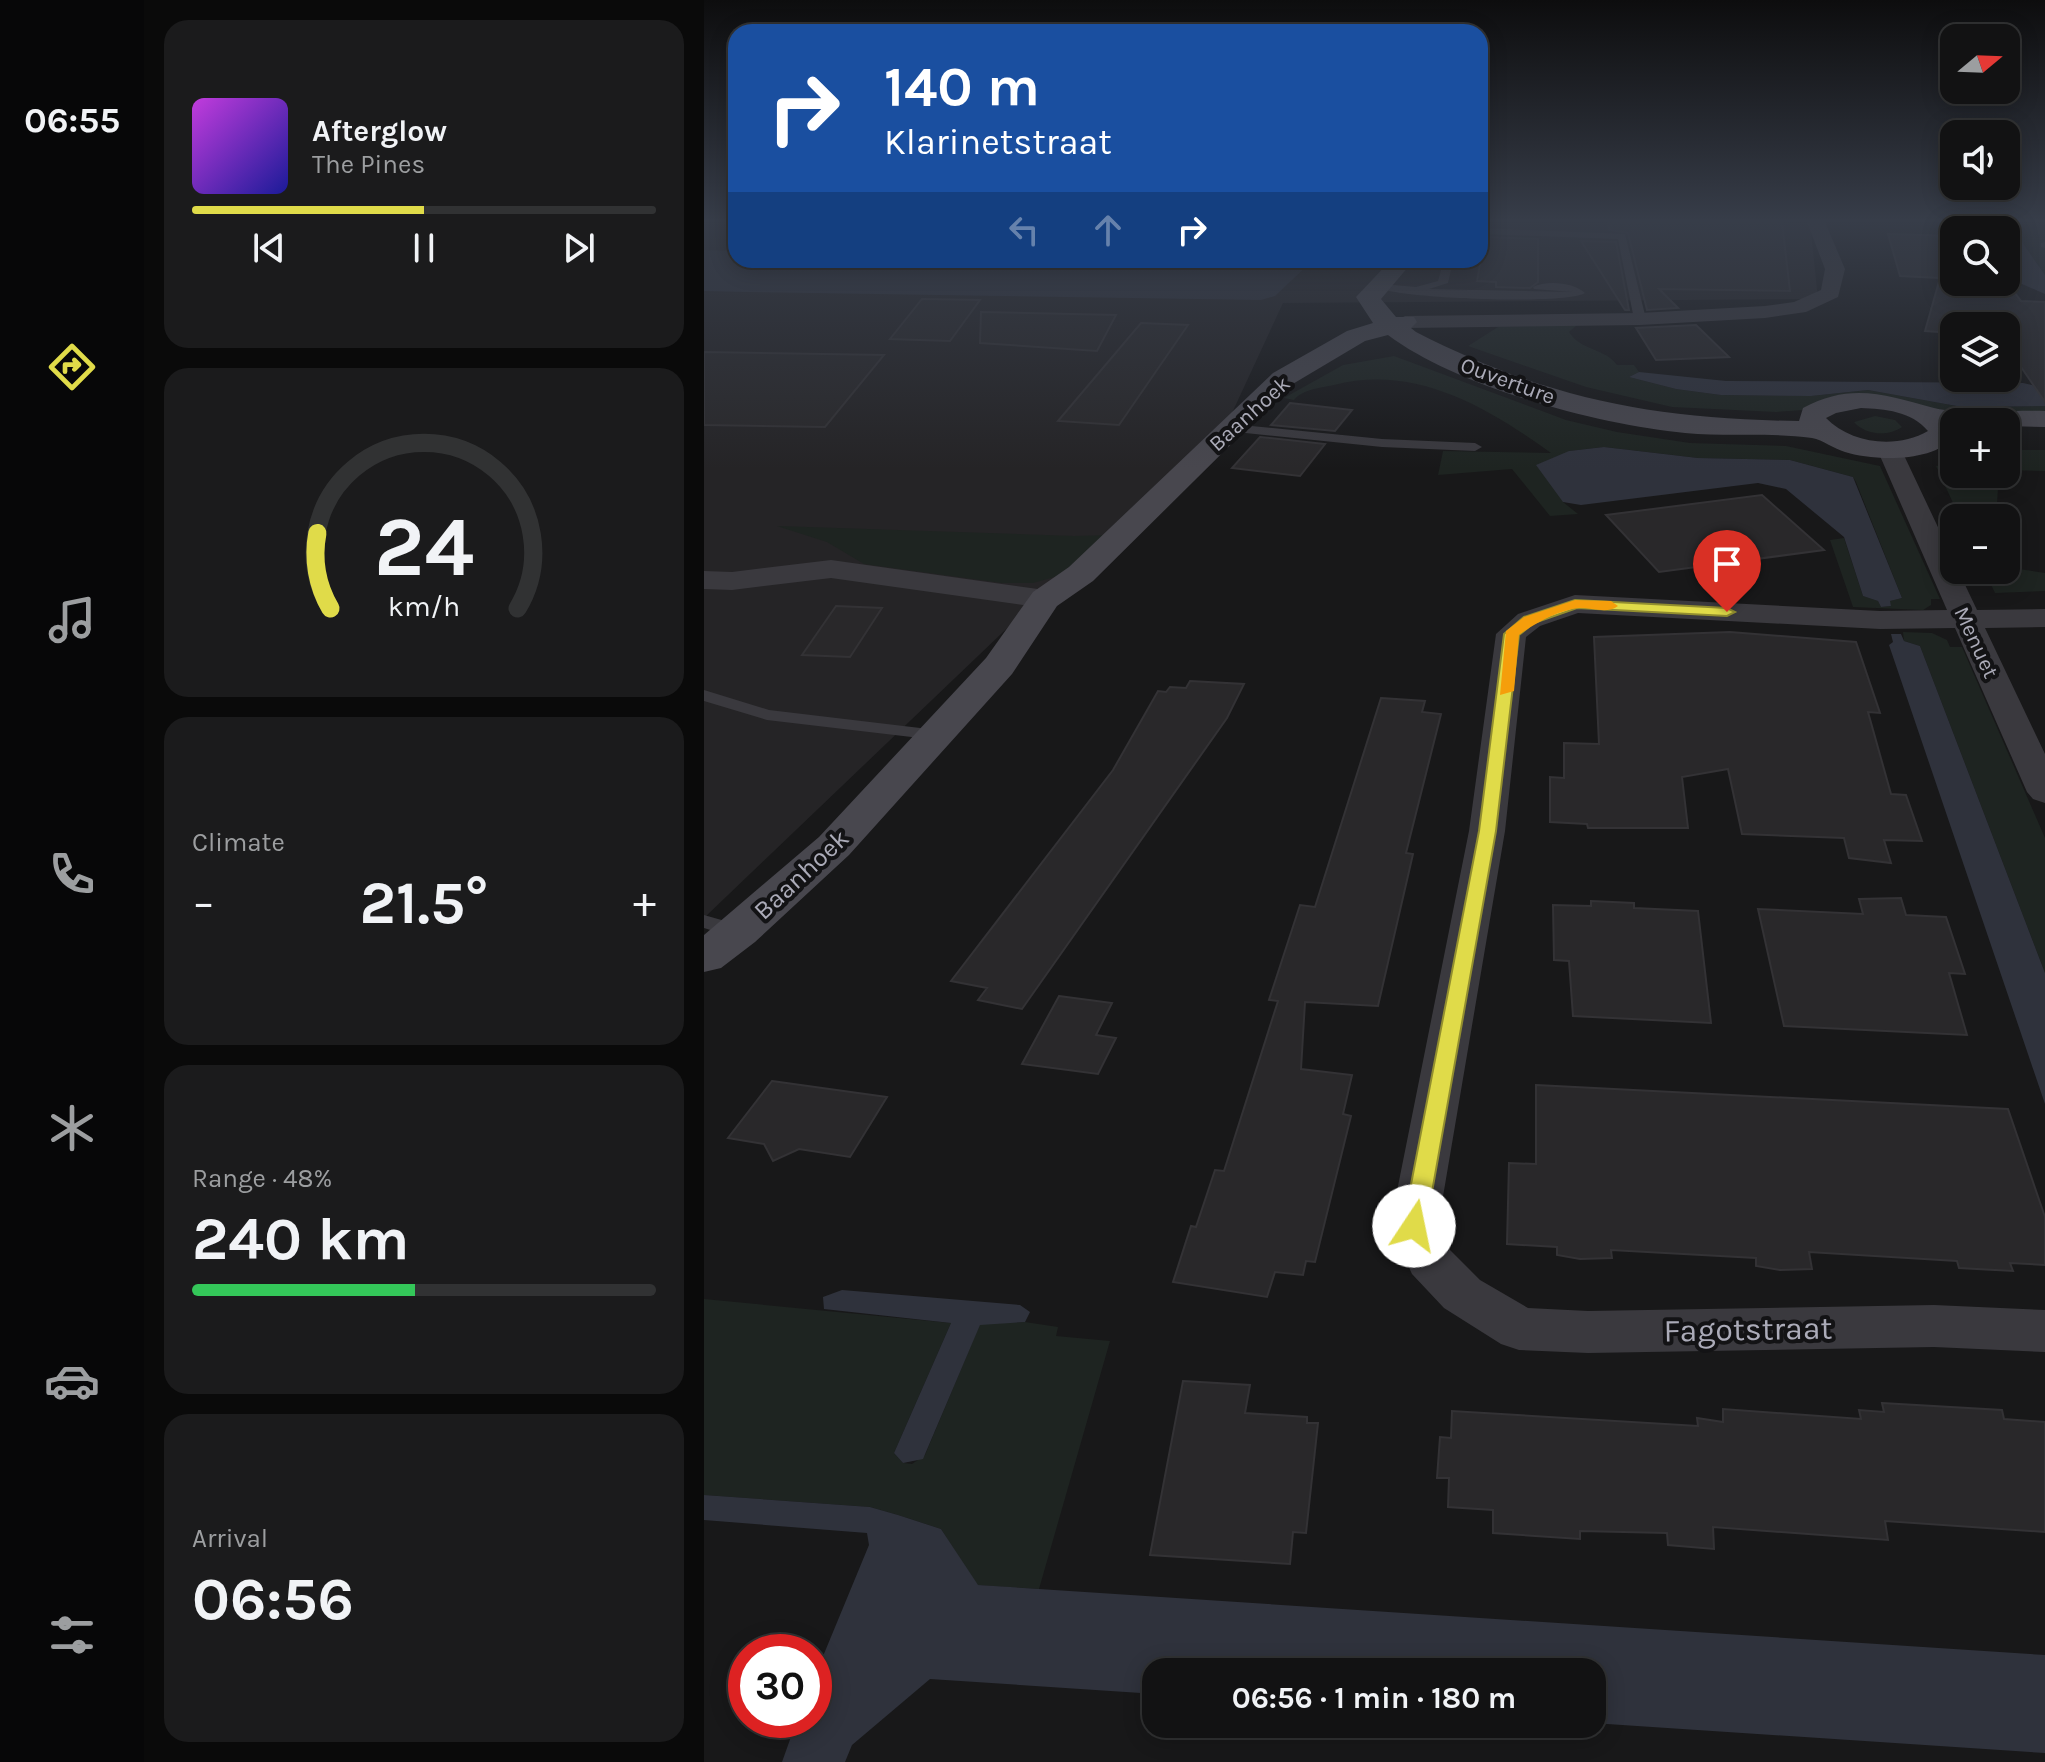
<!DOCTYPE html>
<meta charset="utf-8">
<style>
:root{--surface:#121213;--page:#1b1b1c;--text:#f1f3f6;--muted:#9c9ea0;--line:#313233;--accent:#e0db49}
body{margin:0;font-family:Karla,sans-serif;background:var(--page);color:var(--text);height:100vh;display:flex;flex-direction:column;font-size:30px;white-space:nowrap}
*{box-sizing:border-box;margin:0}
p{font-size:26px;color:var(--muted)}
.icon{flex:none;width:44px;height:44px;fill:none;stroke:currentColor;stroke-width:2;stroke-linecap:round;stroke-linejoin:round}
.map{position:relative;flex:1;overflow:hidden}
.details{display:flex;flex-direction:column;gap:20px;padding:20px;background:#0a0a0a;width:560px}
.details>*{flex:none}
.guide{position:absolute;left:24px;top:24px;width:760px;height:244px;border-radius:24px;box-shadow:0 4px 20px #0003,0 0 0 2px var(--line);background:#1a4fa0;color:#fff;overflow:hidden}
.needle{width:52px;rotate:71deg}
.fabs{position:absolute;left:1236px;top:24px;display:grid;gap:16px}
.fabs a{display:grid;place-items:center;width:80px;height:80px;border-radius:16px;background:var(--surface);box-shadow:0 4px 20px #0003,0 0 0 2px var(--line);font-size:40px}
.speed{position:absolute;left:24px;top:1634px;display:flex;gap:16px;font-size:40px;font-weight:700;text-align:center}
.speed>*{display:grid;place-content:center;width:104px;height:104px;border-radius:50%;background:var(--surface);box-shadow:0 4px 20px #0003,0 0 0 2px var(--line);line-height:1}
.speed .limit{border:12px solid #d22;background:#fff;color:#111}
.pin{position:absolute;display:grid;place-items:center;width:68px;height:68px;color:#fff;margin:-82px -34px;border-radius:50% 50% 50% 0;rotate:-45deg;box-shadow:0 0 8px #0007}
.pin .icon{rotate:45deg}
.me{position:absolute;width:88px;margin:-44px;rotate:11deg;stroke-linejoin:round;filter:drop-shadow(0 0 6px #0008)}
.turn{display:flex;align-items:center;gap:28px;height:168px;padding:0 24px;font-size:36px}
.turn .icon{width:104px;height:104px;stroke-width:2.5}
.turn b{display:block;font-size:56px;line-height:68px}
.lanes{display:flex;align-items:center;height:76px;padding:0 24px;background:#0003;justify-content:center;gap:40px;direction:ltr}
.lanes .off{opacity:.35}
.big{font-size:60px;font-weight:700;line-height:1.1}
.details .widget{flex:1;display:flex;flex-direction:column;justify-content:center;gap:12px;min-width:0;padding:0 28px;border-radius:24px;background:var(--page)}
.details .dial{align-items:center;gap:0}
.dial svg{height:208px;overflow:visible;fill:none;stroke:var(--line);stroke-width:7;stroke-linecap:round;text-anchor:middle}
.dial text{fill:var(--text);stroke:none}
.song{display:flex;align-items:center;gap:24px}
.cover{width:96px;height:96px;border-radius:12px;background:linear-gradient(135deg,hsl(290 70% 55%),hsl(240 70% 35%))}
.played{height:8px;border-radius:4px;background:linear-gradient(90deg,var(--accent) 50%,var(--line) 50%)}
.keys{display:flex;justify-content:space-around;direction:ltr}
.heat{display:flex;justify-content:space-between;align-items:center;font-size:44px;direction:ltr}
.charge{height:12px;border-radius:6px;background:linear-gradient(90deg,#34c759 48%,var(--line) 0)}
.trip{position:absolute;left:438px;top:1658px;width:464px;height:80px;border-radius:24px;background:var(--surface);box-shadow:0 4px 20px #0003,0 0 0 2px var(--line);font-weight:700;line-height:80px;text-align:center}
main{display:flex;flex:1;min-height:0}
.tab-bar{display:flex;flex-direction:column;width:144px;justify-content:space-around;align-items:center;background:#070708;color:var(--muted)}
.tab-bar .icon{width:56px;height:56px}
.tab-bar .on{color:var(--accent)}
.tab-bar b{font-size:36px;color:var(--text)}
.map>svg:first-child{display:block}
.built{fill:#252426}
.green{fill:#1e2421}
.water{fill:#2f323c}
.building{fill:#29282a;stroke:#333235;stroke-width:2}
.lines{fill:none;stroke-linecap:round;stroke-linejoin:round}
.lane{fill:#3a393e;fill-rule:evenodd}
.street{fill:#3a393e;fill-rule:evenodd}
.secondary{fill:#48474e;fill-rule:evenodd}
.route{fill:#e0db49;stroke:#928e2f;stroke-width:2}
.slow{fill:#f59e0b}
.labels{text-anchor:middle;stroke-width:8;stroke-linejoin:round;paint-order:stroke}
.far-street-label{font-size:22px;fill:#ababb8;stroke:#131315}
.street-label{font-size:26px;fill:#ababb8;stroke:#131315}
.near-street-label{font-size:32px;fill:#ababb8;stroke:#131315}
</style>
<main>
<nav class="tab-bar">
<b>06:55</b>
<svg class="icon on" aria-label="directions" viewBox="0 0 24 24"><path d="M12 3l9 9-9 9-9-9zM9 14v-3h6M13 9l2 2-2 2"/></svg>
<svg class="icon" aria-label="music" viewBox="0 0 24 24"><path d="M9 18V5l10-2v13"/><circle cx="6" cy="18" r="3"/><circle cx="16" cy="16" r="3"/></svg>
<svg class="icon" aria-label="phone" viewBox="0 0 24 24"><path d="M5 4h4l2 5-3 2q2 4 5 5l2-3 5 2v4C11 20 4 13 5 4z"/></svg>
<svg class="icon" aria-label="climate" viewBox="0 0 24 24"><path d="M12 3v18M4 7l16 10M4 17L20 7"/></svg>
<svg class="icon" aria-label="car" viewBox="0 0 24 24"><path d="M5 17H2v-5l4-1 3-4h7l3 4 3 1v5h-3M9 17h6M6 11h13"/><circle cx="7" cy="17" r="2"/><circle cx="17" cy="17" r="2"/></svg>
<svg class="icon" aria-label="filters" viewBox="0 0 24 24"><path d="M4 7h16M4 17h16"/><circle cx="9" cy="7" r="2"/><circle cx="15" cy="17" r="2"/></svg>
</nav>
<section class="details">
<div class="widget">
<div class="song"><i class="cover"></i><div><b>Afterglow</b><p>The Pines</p></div></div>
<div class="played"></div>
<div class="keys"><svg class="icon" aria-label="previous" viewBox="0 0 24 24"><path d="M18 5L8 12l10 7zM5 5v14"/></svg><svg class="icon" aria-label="pause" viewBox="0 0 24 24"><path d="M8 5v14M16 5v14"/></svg><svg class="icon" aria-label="next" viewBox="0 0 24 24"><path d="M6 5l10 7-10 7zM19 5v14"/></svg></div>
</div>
<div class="widget dial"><svg viewBox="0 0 100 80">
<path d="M14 69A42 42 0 1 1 86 69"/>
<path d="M14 69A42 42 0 0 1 9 40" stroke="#e0db49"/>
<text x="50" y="56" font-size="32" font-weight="700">24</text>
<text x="50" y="72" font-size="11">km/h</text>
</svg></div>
<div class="widget"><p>Climate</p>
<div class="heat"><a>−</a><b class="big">21.5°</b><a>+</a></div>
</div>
<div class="widget"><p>Range · 48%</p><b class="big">240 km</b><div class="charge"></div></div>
<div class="widget"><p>Arrival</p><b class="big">06:56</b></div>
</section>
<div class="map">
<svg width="1341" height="1762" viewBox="0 0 1341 1762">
<rect width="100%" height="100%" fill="#181819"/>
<path class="built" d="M 0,222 L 32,222 L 32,260 L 776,260 L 776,222 L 1106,222 L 1114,299 L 579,303 L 528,413 L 0,918 Z"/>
<path class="green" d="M 1304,222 L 1334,222 L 1341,231 L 1341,275 Z
M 873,325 L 865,332 C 877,351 901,348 913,365 L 930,365 L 935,372 L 925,377 L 972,389 L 1017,395 L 1107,396 L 1164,390 L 1258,407 L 1341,406 L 1341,416 L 1261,415 L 1203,403 L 1072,412 L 968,407 L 882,387 L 764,346 L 794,327 Z
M 690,356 L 862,420 L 913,432 L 986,443 L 1082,446 L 1176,466 L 1236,599 L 1227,599 L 1227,605 L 1219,610 L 1149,607 L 1126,540 L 1140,538 L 1159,596 L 1174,601 L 1177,607 L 1187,606 L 1185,601 L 1198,598 L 1152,482 L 1149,477 L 1086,460 L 994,458 L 900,447 L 865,451 L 859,502 L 874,514 L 846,516 L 808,469 L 734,475 L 739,451 L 847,453 C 783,407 711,364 630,385 C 617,388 599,389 590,400 L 580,398 L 639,365 Z
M 1171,416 L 1191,420 L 1198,427 C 1184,437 1161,435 1150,422 Z
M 1302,450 L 1341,450 L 1341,471 L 1302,470 Z
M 1250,463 L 1250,474 L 1295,474 L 1292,518 L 1256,518 L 1232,466 Z
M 73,526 L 370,536 L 414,535 L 361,574 L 329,583 L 298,583 L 160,564 L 123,542 Z
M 1302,567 L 1341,573 L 1341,591 L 1291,593 L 1280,570 L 1302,570 Z
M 1199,632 L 1228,633 L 1243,640 L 1246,647 L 1258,647 L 1341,838 L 1341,973 L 1216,646 L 1200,641 Z
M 0,1299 L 247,1323 L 190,1453 L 199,1463 L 208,1464 L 221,1455 L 276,1324 L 321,1322 L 354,1327 L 352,1336 L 406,1341 L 335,1589 L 273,1585 L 237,1529 L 194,1515 L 166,1507 L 0,1495 Z"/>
<path class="water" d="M 1304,222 L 1341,275 L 1341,294 L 1302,277 L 1302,230 L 1272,230 L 1244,224 Z
M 0,250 L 32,251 L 32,260 L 608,261 L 571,296 L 557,300 L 41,292 L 0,291 Z
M 935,372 L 1022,381 L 1319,383 L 1341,388 L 1341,406 L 1258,407 L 1164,390 L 1107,396 L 1017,395 L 972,389 L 925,377 Z
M 900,447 L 994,458 L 1086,460 L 1149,477 L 1198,598 L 1186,601 L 1187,606 L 1177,607 L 1174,601 L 1159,596 L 1140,537 L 1082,489 L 1054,483 L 877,505 L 859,502 L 832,465 L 865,451 Z
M 1187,634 L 1197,634 L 1200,641 L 1216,646 L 1341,973 L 1341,1104 L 1185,645 L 1189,642 Z
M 138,1290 L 316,1305 L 326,1312 L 321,1322 L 276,1325 L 219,1459 L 199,1463 L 190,1453 L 247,1323 L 120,1309 L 119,1297 Z
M 0,1495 L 166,1507 L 194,1515 L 237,1529 L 274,1585 L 1341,1655 L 1341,1753 L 888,1723 L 888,1672 L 452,1672 L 452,1694 L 226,1679 L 148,1745 L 141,1762 L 78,1762 L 93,1720 L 110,1720 L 110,1678 L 165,1545 L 163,1533 L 0,1520 Z"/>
<path class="building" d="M 904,222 L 1078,222 L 1086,291 L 955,289 L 974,308 L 943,310 L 924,233 L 905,230 Z
M 1184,234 L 1250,236 L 1250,282 L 1302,281 L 1317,301 L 1341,302 L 1341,402 L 1302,345 L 1302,326 L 1250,326 L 1250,333 L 1221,331 L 1236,278 L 1196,276 Z
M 781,237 L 834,239 L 834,282 L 826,288 L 792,287 L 792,282 L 773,281 Z
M 877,241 L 912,242 L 925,310 L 921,310 Z
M 218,299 L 276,300 L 246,341 L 186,339 Z
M 277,312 L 412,315 L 393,351 L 276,343 Z
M 437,323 L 484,325 L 415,425 L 354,421 Z
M 992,325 L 1025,357 L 952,360 L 932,328 Z
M 0,352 L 180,355 L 121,427 L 0,425 Z
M 586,403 L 648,410 L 631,431 L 567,425 Z
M 556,437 L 621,444 L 596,476 L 528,468 Z
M 1058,495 L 1120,550 L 955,572 L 902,515 Z
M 132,606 L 178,608 L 146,657 L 98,655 Z
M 1026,632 L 1152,642 L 1176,713 L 1164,712 L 1187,794 L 1202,795 L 1218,841 L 1180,840 L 1187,863 L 1145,858 L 1140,838 L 1038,834 L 1024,769 L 978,777 L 984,828 L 884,828 L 883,824 L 846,822 L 846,777 L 860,778 L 860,743 L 895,744 L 890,637 Z
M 486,681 L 540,684 L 523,718 L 318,1009 L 274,1000 L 283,988 L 247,981 L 409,770 L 454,691 L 462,692 L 466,687 L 482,688 Z
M 677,698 L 721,701 L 718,712 L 737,714 L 702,853 L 709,854 L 674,1006 L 601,1002 L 597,1069 L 648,1075 L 639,1114 L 647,1116 L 611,1262 L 602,1261 L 599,1275 L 571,1272 L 563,1297 L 469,1282 L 487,1226 L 492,1227 L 511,1170 L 520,1171 L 574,1001 L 565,1000 L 596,905 L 611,907 Z
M 1197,898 L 1202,915 L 1242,917 L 1261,974 L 1245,973 L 1263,1035 L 1080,1026 L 1054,909 L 1159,914 L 1155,899 Z
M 887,901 L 930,903 L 930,908 L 994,911 L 1007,1023 L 869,1016 L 865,961 L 850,960 L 849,905 L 887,906 Z
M 355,996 L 408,1003 L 392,1035 L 412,1038 L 394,1074 L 318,1064 Z
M 68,1081 L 183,1097 L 146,1157 L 95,1149 L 69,1161 L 60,1144 L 24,1138 Z
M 832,1085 L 1304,1109 L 1341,1217 L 1341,1265 L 1306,1263 L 1309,1271 L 1255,1268 L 1253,1261 L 1105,1252 L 1108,1269 L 1076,1270 L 1052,1266 L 1052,1258 L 907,1250 L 908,1258 L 876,1259 L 853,1255 L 853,1247 L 803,1244 L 805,1163 L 832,1164 Z
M 479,1381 L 546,1385 L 541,1413 L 603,1417 L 603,1423 L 614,1423 L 602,1533 L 589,1532 L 586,1564 L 446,1555 Z
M 1178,1403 L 1298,1410 L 1300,1419 L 1341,1422 L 1341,1532 L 1181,1521 L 1184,1540 L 1009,1527 L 1010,1549 L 964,1545 L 963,1533 L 876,1531 L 876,1539 L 789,1533 L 789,1510 L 744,1507 L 745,1478 L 733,1478 L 736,1437 L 747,1438 L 748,1411 L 994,1426 L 993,1418 L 1019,1422 L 1019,1409 L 1157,1419 L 1155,1410 L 1180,1412 Z"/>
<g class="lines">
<path class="lane" d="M 776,228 L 921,234 L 942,319 L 936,322 L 930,319 L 914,239 L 776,234 Z
M 1341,242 L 1341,248 L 1337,247 L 1337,243 Z
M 734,260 L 749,261 L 744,283 L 725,289 L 868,292 L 830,289 L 829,287 C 842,280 870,282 881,293 C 863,305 692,299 673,287 L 678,284 L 712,287 L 734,281 L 739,263 Z
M 527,424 L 678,439 L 771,443 L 778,447 L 771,451 L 678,447 L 522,431 L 522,425 Z
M 0,690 L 65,710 L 233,730 L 242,735 L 233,740 L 63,720 L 0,701 Z
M 0,915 L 42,927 L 45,932 L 35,939 L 0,928 Z"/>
<path class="street" d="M 1103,222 L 1121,222 L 1141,269 L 1134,297 L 1102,312 L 1061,318 L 936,325 L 701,328 L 690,322 L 701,316 L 936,313 L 1061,306 L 1090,302 L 1117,290 L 1121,269 Z
M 1185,442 L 1197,449 L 1250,561 L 1250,570 L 1254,570 L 1273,610 L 1341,609 L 1341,627 L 1281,628 L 1341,754 L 1341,803 L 1329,799 L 1323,792 L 1251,628 L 1176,629 L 874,613 L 836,626 L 822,637 L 801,831 L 734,1226 L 744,1248 L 776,1280 L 824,1308 L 884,1311 L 1230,1305 L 1341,1310 L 1341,1352 L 1230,1347 L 884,1353 L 815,1350 L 797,1344 L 740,1308 L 708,1274 L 686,1226 L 765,831 L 792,634 L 814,614 L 871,595 L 1176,611 L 1243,610 L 1173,449 Z
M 127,560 L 341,590 L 351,593 L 356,599 L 351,605 L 341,608 L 127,578 L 28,590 L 0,589 L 0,571 L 28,572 Z"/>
<path class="secondary" d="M 687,260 L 710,260 L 677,299 L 692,317 L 710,317 L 713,322 L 707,328 L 712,332 C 843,399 949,419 1095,421 L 1099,408 C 1147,382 1182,395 1230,408 C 1253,414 1314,410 1341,411 L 1341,427 L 1302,426 L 1302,422 L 1250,422 L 1250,436 C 1231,463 1169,461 1141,452 C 1130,449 1119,440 1108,438 C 1067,432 1022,437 981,433 C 895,425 753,387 684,335 L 661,341 L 587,385 L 389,581 L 353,606 L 308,674 L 145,855 L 51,942 L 17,968 L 0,972 L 0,935 L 115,837 L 282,658 L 329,592 L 365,567 L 569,373 L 643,331 L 669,323 L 652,297 ZM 1157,408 C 1181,409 1207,411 1224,431 C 1193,449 1147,444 1122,418 L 1132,413 Z"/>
</g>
<linearGradient id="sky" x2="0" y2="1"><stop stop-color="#0d0d0e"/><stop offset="0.47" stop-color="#373d49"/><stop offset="1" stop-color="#373d49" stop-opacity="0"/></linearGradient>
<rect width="1341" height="469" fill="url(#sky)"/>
<path class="route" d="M 871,600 L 1023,608 L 1031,612 L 1023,616 L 873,608 L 830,623 L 815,635 L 792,831 L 722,1226 L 719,1233 L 702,1233 L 699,1226 L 775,831 L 800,634 L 820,617 Z"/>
<path class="slow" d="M 871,600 L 907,601 L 914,606 C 904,614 889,608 875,608 C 855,610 831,623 815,635 L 810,691 L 796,695 L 802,631 L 820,617 Z"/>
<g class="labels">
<g class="far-street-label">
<text transform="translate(804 380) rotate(20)" y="8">Ouverture</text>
<text transform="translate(545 413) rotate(-42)" y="8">Baanhoek</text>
<text transform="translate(1273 642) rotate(65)" y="8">Menuet</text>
</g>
<g class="street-label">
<text transform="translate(97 874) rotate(-43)" y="9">Baanhoek</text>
</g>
<g class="near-street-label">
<text transform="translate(1044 1329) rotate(-1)" y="11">Fagotstraat</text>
</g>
</g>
</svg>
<div class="fabs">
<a><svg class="needle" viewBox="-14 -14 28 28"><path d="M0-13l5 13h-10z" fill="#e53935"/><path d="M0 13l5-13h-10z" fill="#9c9ea0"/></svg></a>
<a><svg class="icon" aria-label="sound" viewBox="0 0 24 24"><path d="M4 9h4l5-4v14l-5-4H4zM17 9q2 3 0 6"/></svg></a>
<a><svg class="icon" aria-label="search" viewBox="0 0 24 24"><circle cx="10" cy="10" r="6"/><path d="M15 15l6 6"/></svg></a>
<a><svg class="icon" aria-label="layers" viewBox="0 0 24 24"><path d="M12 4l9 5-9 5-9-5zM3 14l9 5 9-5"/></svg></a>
<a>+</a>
<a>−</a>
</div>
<div class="speed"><div class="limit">30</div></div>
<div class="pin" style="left:1023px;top:612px;background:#d93025"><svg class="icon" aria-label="arrive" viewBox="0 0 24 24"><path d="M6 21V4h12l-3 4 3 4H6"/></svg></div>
<svg class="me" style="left:710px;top:1226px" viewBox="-20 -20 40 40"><circle r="19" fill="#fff"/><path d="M0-13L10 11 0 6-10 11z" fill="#e0db49"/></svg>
<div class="trip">06:56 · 1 min · 180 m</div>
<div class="guide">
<div class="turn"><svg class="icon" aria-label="right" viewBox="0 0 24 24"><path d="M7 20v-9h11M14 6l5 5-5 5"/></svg><div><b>140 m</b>Klarinetstraat</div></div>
<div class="lanes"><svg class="icon off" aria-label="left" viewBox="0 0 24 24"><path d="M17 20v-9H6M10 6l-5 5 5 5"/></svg><svg class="icon off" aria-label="ahead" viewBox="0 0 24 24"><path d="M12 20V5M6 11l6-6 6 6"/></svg><svg class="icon" aria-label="right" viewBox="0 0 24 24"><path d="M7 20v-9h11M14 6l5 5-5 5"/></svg></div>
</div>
</div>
</main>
